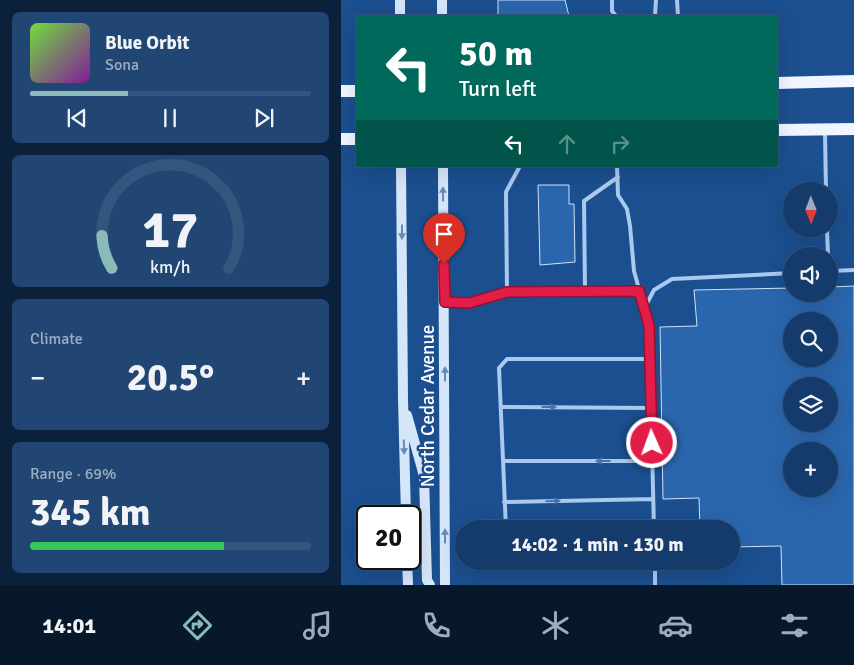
<!DOCTYPE html>
<meta charset="utf-8">
<style>
:root{--surface:#143b6b;--page:#214673;--text:#f1f3f6;--muted:#9dadc1;--line:#33557e;--accent:#8bbbb9}
body{margin:0;font-family:Signika,sans-serif;background:var(--page);color:var(--text);height:100vh;display:flex;flex-direction:column;font-size:19px;white-space:nowrap}
*{box-sizing:border-box;margin:0}
p{font-size:16px;color:var(--muted)}
.icon{flex:none;width:28px;height:28px;fill:none;stroke:currentColor;stroke-width:2;stroke-linecap:round;stroke-linejoin:round}
.map{position:relative;flex:1;overflow:hidden}
.sheet{display:flex;flex-direction:column;gap:12px;padding:12px;background:#0b203b;width:341px}
.sheet>*{flex:none}
.guide{position:absolute;left:15px;top:15px;width:422px;height:152px;border-radius:0px;box-shadow:0 5px 20px #0002,0 0 0 1px var(--line);background:#00695c;color:#fff;overflow:hidden}
.needle{width:32px;rotate:179deg}
.fabs{position:absolute;left:442px;top:182px;display:grid;gap:10px}
.fabs a{display:grid;place-items:center;width:55px;height:55px;border-radius:50%;background:var(--surface);box-shadow:0 5px 20px #0002,0 0 0 1px var(--line);font-size:25px}
.speed{position:absolute;left:15px;top:505px;display:flex;gap:10px;font-size:25px;font-weight:700;text-align:center}
.speed>*{display:grid;place-content:center;width:65px;height:65px;border-radius:50%;background:var(--surface);box-shadow:0 5px 20px #0002,0 0 0 1px var(--line);line-height:1}
.speed .limit{border:2px solid #111;border-radius:8px;background:#fff;color:#111}
.pin{position:absolute;display:grid;place-items:center;width:42px;height:42px;color:#fff;margin:-51px -21px;border-radius:50% 50% 50% 0;rotate:-45deg;box-shadow:0 0 5px #0007}
.pin .icon{rotate:45deg}
.me{position:absolute;width:55px;margin:-28px;rotate:358deg;stroke-linejoin:round;filter:drop-shadow(0 0 4px #0008)}
.turn{display:flex;align-items:center;gap:18px;height:105px;padding:0 20px;font-size:22px}
.turn .icon{width:65px;height:65px;stroke-width:2.5}
.turn b{display:block;font-size:35px;line-height:42px}
.lanes{display:flex;align-items:center;height:48px;padding:0 20px;background:#0003;justify-content:center;gap:25px;direction:ltr}
.lanes .off{opacity:.35}
.big{font-size:38px;font-weight:800;line-height:1.1}
.sheet .widget{flex:1;display:flex;flex-direction:column;justify-content:center;gap:8px;min-width:0;padding:0 18px;border-radius:8px;background:var(--page)}
.sheet .dial{align-items:center;gap:0}
.dial svg{height:130px;overflow:visible;fill:none;stroke:var(--line);stroke-width:7;stroke-linecap:round;text-anchor:middle}
.dial text{fill:var(--text);stroke:none}
.song{display:flex;align-items:center;gap:15px}
.cover{width:60px;height:60px;border-radius:8px;background:linear-gradient(135deg,hsl(100 70% 55%),hsl(290 70% 35%))}
.played{height:5px;border-radius:2px;background:linear-gradient(90deg,var(--accent) 35%,var(--line) 35%)}
.keys{display:flex;justify-content:space-around;direction:ltr}
.heat{display:flex;justify-content:space-between;align-items:center;font-size:28px;direction:ltr}
.charge{height:8px;border-radius:4px;background:linear-gradient(90deg,#34c759 69%,var(--line) 0)}
.trip{position:absolute;left:114px;top:520px;width:285px;height:50px;border-radius:25px;background:var(--surface);box-shadow:0 5px 20px #0002,0 0 0 1px var(--line);font-weight:800;line-height:50px;text-align:center}
.tabs{display:flex;height:80px;justify-content:space-around;align-items:center;background:#08182b;color:var(--muted)}
.tabs .icon{width:35px;height:35px}
.tabs .active{color:var(--accent)}
.tabs b{font-size:22px;color:var(--text)}
main{display:flex;flex:1;min-height:0}
.map>svg:first-child{display:block}
.building{fill:#2a66ad;stroke:#cfe3fa;fill-rule:evenodd}
.lines{fill:none;stroke-linecap:round;stroke-linejoin:round}
.service{stroke:#a9c9ee;stroke-width:4}
.secondary{stroke:#d6e6fa;stroke-width:10}
.primary{stroke:#f0f6ff;stroke-width:12}
.oneway{fill:#668bba}
.oneway2{fill:#4674ac}
.route-casing{stroke:#92132f;stroke-width:12}
.route{stroke:#e11d48;stroke-width:9}
.labels{text-anchor:middle;stroke-width:5;stroke-linejoin:round;paint-order:stroke}
.street-label{font-size:19px;fill:#fff;stroke:#1b4f8f}
</style>
<main>
<section class="sheet">
<div class="widget">
<div class="song"><i class="cover"></i><div><b>Blue Orbit</b><p>Sona</p></div></div>
<div class="played"></div>
<div class="keys"><svg class="icon" aria-label="previous" viewBox="0 0 24 24"><path d="M18 5L8 12l10 7zM5 5v14"/></svg><svg class="icon" aria-label="pause" viewBox="0 0 24 24"><path d="M8 5v14M16 5v14"/></svg><svg class="icon" aria-label="next" viewBox="0 0 24 24"><path d="M6 5l10 7-10 7zM19 5v14"/></svg></div>
</div>
<div class="widget dial"><svg viewBox="0 0 100 80">
<path d="M14 69A42 42 0 1 1 86 69"/>
<path d="M14 69A42 42 0 0 1 8 49" stroke="#8bbbb9"/>
<text x="50" y="56" font-size="32" font-weight="700">17</text>
<text x="50" y="72" font-size="11">km/h</text>
</svg></div>
<div class="widget"><p>Climate</p>
<div class="heat"><a>−</a><b class="big">20.5°</b><a>+</a></div>
</div>
<div class="widget"><p>Range · 69%</p><b class="big">345 km</b><div class="charge"></div></div>
</section>
<div class="map">
<svg width="513" height="585" viewBox="0 0 513 585">
<rect width="100%" height="100%" fill="#1b4f8f"/>
<path class="building" d="M 157,0 L 224,0 L 228,16 L 157,16 Z
M 197,185 L 228,185 L 228,204 L 233,204 L 234,262 L 199,265 Z
M 513,286 L 513,585 L 441,585 L 440,546 L 390,547 L 390,529 L 359,529 L 358,498 L 322,499 L 319,327 L 356,326 L 353,290 L 451,288 L 451,294 L 489,294 L 489,287 ZM 451,321 L 489,321 L 489,359 L 451,359 ZM 451,386 L 489,386 L 489,424 L 451,424 ZM 451,451 L 489,451 L 489,489 L 451,489 Z"/>
<g class="lines">
<path class="service" d="M 271,0 L 271,11 L 275,16
M 336,0 L 337,16
M 314,16 L 315,0
M 484,132 L 485,191
M 276,166 L 277,195 L 286,209 L 289,226 L 293,271 L 308,325 L 313,529
M 486,229 L 487,256
M 489,271 L 513,270
M 244,291 L 243,201 L 277,177
M 166,292 L 298,291
M 104,302 L 128,303 L 166,292 L 165,192 L 179,166
M 303,309 L 313,290 L 331,279 L 451,273
M 160,407 L 310,408
M 162,461 L 311,461
M 163,502 L 312,499
M 165,529 L 158,368 L 166,359 L 308,359
M 314,561 L 314,585"/>
<path class="secondary" d="M 59,0 L 59,16
M 101,0 L 101,16
M 60,166 L 62,399 L 65,516
M 102,166 L 104,585
M 66,415 L 83,476 L 86,580 L 89,585
M 66,559 L 67,585"/>
<path class="primary" d="M 436,83 L 513,81
M 0,91 L 16,91
M 436,130 L 513,129
M 0,139 L 16,139"/>
</g>
<defs><path id="oneway-solid" d="M-6-.8H1V-3.2L6.5 0L1 3.2V.8H-6Z" transform="scale(1.25)"/></defs>
<g class="oneway">
<use href="#oneway-solid" transform="translate(102 194) rotate(-91)"/>
<use href="#oneway-solid" transform="translate(61 232) rotate(90)"/>
<use href="#oneway-solid" transform="translate(104 374) rotate(-90)"/>
<use href="#oneway-solid" transform="translate(63 447) rotate(88)"/>
<use href="#oneway-solid" transform="translate(104 536) rotate(-90)"/>
</g>
<g class="oneway2">
<use href="#oneway-solid" transform="translate(208 407)"/>
<use href="#oneway-solid" transform="translate(262 461) rotate(180)"/>
<use href="#oneway-solid" transform="translate(212 501) rotate(-1)"/>
</g>
<g class="lines">
<g class="route-casing">
<path id="route" d="M 103,264 L 104,302 L 128,303 L 166,292 L 298,291 L 308,325 L 311,443"/>
</g>
<use href="#route" class="route"/>
</g>
<g class="labels">
<g class="street-label">
<text transform="translate(86 406) rotate(-90)" y="7">North Cedar Avenue</text>
</g>
</g>
</svg>
<div class="fabs">
<a><svg class="needle" viewBox="-14 -14 28 28"><path d="M0-13l5 13h-10z" fill="#e53935"/><path d="M0 13l5-13h-10z" fill="#9dadc1"/></svg></a>
<a><svg class="icon" aria-label="sound" viewBox="0 0 24 24"><path d="M4 9h4l5-4v14l-5-4H4zM17 9q2 3 0 6"/></svg></a>
<a><svg class="icon" aria-label="search" viewBox="0 0 24 24"><circle cx="10" cy="10" r="6"/><path d="M15 15l6 6"/></svg></a>
<a><svg class="icon" aria-label="layers" viewBox="0 0 24 24"><path d="M12 4l9 5-9 5-9-5zM3 14l9 5 9-5"/></svg></a>
<a>+</a>
</div>
<div class="speed"><div class="limit">20</div></div>
<div class="pin" style="left:103px;top:264px;background:#d93025"><svg class="icon" aria-label="arrive" viewBox="0 0 24 24"><path d="M6 21V4h12l-3 4 3 4H6"/></svg></div>
<svg class="me" style="left:311px;top:443px" viewBox="-20 -20 40 40"><circle r="17" fill="#e11d48" stroke="#fff" stroke-width="3"/><path d="M0-11L8 9 0 5-8 9z" fill="#fff"/></svg>
<div class="trip">14:02 · 1 min · 130 m</div>
<div class="guide">
<div class="turn"><svg class="icon" aria-label="left" viewBox="0 0 24 24"><path d="M17 20v-9H6M10 6l-5 5 5 5"/></svg><div><b>50 m</b>Turn left</div></div>
<div class="lanes"><svg class="icon" aria-label="left" viewBox="0 0 24 24"><path d="M17 20v-9H6M10 6l-5 5 5 5"/></svg><svg class="icon off" aria-label="ahead" viewBox="0 0 24 24"><path d="M12 20V5M6 11l6-6 6 6"/></svg><svg class="icon off" aria-label="right" viewBox="0 0 24 24"><path d="M7 20v-9h11M14 6l5 5-5 5"/></svg></div>
</div>
</div>
</main>
<nav class="tabs">
<b>14:01</b>
<svg class="icon active" aria-label="directions" viewBox="0 0 24 24"><path d="M12 3l9 9-9 9-9-9zM9 14v-3h6M13 9l2 2-2 2"/></svg>
<svg class="icon" aria-label="music" viewBox="0 0 24 24"><path d="M9 18V5l10-2v13"/><circle cx="6" cy="18" r="3"/><circle cx="16" cy="16" r="3"/></svg>
<svg class="icon" aria-label="phone" viewBox="0 0 24 24"><path d="M5 4h4l2 5-3 2q2 4 5 5l2-3 5 2v4C11 20 4 13 5 4z"/></svg>
<svg class="icon" aria-label="climate" viewBox="0 0 24 24"><path d="M12 3v18M4 7l16 10M4 17L20 7"/></svg>
<svg class="icon" aria-label="car" viewBox="0 0 24 24"><path d="M5 17H2v-5l4-1 3-4h7l3 4 3 1v5h-3M9 17h6M6 11h13"/><circle cx="7" cy="17" r="2"/><circle cx="17" cy="17" r="2"/></svg>
<svg class="icon" aria-label="filters" viewBox="0 0 24 24"><path d="M4 7h16M4 17h16"/><circle cx="9" cy="7" r="2"/><circle cx="15" cy="17" r="2"/></svg>
</nav>
